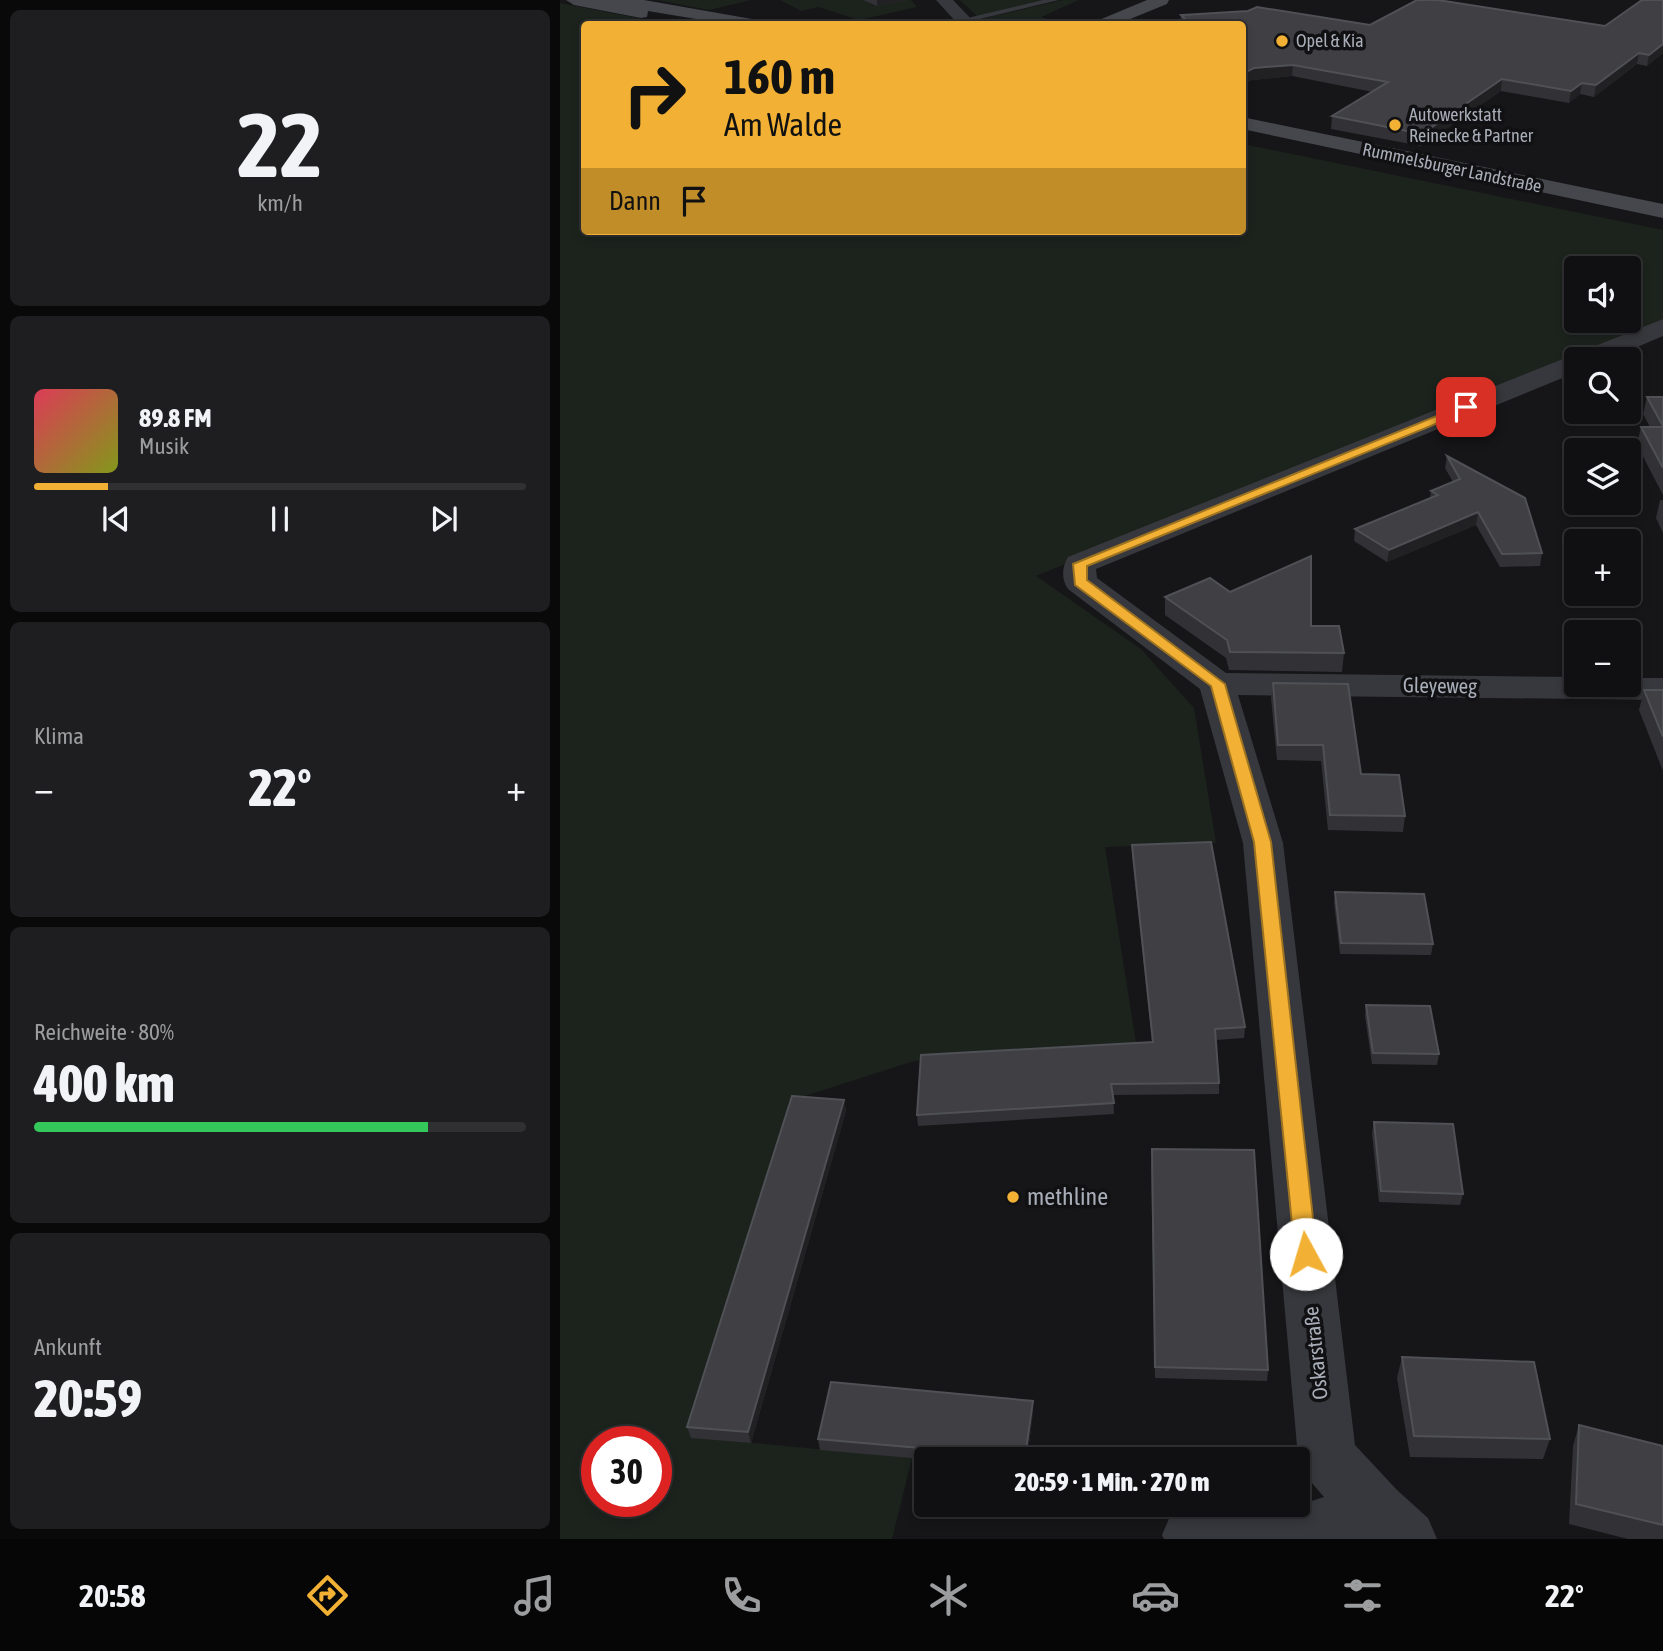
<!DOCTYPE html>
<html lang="de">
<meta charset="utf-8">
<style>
:root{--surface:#101012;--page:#1e1e20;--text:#f1f3f6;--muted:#9c9d9f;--line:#303032;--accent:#f2b134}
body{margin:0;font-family:"Asap Condensed",sans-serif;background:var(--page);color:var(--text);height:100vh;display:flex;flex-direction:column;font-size:26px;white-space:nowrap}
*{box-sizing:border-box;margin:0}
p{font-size:23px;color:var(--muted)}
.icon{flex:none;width:38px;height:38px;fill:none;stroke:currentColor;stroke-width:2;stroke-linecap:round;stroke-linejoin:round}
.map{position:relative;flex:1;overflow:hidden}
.details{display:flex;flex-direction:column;gap:10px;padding:10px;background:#09090a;width:560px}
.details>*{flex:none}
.hud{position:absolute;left:21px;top:21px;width:665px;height:214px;border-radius:7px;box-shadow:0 4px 10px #0003,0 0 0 2px var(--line);background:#f2b134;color:#111;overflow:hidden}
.controls{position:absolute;left:1004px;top:256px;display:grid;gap:14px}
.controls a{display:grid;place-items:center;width:77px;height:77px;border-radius:7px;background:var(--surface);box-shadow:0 4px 10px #0003,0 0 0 2px var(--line);font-size:35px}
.speed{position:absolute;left:21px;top:1426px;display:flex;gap:14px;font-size:35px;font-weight:700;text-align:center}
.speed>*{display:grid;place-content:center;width:91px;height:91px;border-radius:50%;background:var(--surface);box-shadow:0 4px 10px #0003,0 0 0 2px var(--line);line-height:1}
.speed .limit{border:10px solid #d22;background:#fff;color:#111}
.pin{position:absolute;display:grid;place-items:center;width:60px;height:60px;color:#fff;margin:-30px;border-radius:14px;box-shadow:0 4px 10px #0006}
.me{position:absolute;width:77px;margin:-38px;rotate:354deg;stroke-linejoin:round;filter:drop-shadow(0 0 5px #0008)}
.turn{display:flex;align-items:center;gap:24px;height:147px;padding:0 28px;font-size:32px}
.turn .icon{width:91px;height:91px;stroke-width:2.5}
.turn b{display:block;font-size:49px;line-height:60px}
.then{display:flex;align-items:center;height:66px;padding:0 28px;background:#0003;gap:14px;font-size:26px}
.big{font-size:52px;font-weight:800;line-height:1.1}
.details .card{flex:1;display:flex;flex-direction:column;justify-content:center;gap:10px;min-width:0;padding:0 24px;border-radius:10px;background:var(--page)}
.details .dial{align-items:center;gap:0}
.dial b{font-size:91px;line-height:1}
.song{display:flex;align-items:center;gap:21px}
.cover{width:84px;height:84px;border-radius:10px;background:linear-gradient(135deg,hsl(350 70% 55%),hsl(70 70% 35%))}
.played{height:7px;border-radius:4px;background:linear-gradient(90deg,var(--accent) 15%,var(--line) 15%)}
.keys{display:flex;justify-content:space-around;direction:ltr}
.heat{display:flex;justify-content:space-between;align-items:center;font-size:38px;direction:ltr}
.charge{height:10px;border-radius:5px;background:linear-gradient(90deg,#34c759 80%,var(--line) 0)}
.trip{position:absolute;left:354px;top:1447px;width:396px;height:70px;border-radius:7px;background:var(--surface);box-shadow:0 4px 10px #0003,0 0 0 2px var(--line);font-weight:800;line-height:70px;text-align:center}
.menu{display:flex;height:112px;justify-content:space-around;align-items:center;background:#060607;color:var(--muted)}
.menu .icon{width:49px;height:49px}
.menu .on{color:var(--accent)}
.menu b{font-size:32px;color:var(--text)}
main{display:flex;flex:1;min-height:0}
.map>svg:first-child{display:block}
.green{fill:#1c231d;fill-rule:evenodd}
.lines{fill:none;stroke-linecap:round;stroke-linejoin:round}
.lane{fill:#37383d;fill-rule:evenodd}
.street{fill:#37383d;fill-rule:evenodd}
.secondary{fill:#45474d;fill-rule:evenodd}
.wall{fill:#323236}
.shaded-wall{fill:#212124}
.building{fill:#3f3f44;stroke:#4f5156;stroke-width:2}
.route{fill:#f2b134;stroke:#9d7322;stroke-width:2}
.poi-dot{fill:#f2b134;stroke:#111113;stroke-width:2.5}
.labels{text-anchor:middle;stroke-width:7;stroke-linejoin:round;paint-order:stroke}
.far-poi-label{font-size:18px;fill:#a8adb8;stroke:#111113;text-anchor:start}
.far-street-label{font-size:18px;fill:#a8adb8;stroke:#111113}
.street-label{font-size:21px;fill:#a8adb8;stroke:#111113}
.near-poi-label{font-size:24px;fill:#a8adb8;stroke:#111113;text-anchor:start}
</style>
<main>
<section class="details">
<div class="card dial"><b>22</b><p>km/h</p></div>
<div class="card">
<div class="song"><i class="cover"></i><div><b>89.8 FM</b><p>Musik</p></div></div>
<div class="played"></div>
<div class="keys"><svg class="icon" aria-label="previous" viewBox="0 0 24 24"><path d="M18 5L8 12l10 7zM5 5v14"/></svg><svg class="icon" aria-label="pause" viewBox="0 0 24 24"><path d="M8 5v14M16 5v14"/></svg><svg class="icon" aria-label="next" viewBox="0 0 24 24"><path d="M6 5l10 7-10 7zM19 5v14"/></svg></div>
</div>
<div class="card"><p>Klima</p>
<div class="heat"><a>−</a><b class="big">22°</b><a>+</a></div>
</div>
<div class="card"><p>Reichweite · 80%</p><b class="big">400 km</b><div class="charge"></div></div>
<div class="card"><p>Ankunft</p><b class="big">20:59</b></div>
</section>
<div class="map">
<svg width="1103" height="1539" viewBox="0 0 1103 1539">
<rect width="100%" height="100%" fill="#161618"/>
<path class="green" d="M 97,0 L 191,0 L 149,10 Z
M 220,0 L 351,0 L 357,7 L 299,20 L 259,7 L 241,11 Z
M 400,0 L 487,0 L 417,16 Z
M 503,0 L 519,0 L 481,17 L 490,20 L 438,22 L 439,24 L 416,24 L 412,21 Z
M 0,3 L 108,24 L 24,24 L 24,231 L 682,231 L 683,144 L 1103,230 L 1103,319 L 476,576 L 581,649 L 634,708 L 656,843 L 545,847 L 576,1043 L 354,1061 L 229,1101 L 131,1437 L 352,1458 L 332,1539 L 0,1539 ZM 1017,268 L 1069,268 L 1069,320 L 1017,320 ZM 37,1442 L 96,1442 L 96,1502 L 37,1502 Z"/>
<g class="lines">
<path class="lane" d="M 483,0 L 499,0 L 403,23 L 399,20 Z"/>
<path class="street" d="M 376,0 L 393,0 L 416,24 L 398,24 Z
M 1103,319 L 1103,336 L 1049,359 L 1017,359 L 1017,372 L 536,569 L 537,578 L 666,673 L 1017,677 L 1017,684 L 1069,684 L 1069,678 L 1103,678 L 1103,700 L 678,695 L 723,843 L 795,1445 L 837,1490 L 868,1518 L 877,1539 L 604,1539 L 602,1535 L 611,1514 L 632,1505 L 680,1509 L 700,1518 L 764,1497 L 746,1476 L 738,1457 L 683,843 L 640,689 L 508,589 C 501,579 502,567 508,557 Z"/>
<path class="secondary" d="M 6,0 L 84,0 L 192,19 L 201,24 L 166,24 L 88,11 L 87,17 L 81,18 L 14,5 Z
M 587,0 L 609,0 L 607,4 L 558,24 L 536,24 L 539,20 Z
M 682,117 L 1103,204 L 1103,218 L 682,129 Z"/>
</g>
<path class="wall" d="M 303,0 L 347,0 L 317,6 Z
M 1103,0 L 1103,53 L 1087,66 L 1077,64 L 1034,97 L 1020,94 L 1009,103 L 941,91 L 861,146 L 771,129 L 772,116 L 813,92 L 732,76 L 693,80 L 682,24 L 620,24 L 621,15 L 810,25 L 1045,26 Z
M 1087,397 L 1103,397 L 1103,495 L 1077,445 L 1081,427 L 1090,427 L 1083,414 Z
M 887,456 L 982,553 L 980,566 L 940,567 L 916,525 L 827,562 L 794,541 L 795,529 L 870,499 L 871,491 L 893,482 L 885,468 Z
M 1100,500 L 1103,500 L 1103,533 L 1096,518 Z
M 670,592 L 751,626 L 784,653 L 782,672 L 669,670 L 666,658 L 605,615 L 605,597 Z
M 713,683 L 801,774 L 845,816 L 843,832 L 768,830 L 761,761 L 717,760 L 711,698 Z
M 1084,690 L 1103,690 L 1103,771 L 1079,710 Z
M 572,845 L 685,1027 L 684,1038 L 656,1040 L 659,1083 L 659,1094 L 553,1095 L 554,1114 L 358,1126 L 357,1115 L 592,1042 L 572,856 Z
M 775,892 L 873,944 L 871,955 L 780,954 L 774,903 Z
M 806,1005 L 879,1054 L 877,1065 L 812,1064 L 805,1016 Z
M 284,1100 L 286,1111 L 191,1443 L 131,1438 L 127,1427 Z
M 814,1122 L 903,1194 L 900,1205 L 819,1202 L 812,1133 Z
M 591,1161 L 708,1370 L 707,1381 L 595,1378 Z
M 842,1357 L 990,1439 L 983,1459 L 850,1457 L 837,1378 Z
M 473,1412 L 467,1460 L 373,1460 L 260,1450 L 258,1439 Z
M 1019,1425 L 1103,1446 L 1103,1539 L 1068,1539 L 1009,1524 L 1013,1446 Z"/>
<path class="shaded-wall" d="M 317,0 L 347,0 L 317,6 Z
M 1103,44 L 1103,53 L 1087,66 L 1089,55 Z
M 1079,53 L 1077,64 L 1034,97 L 1036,85 Z
M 733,65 L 732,76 L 693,80 L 682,85 L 682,74 L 694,68 Z
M 942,79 L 941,91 L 861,146 L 862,134 Z
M 1022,83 L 1020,94 L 1009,103 L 1011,91 Z
M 918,512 L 916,525 L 827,562 L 829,550 Z
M 284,1100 L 286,1111 L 191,1443 L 188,1432 Z
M 473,1401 L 473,1412 L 467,1460 L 466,1460 Z"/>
<path class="building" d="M 857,0 L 878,0 L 1045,26 L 1082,0 L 1103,0 L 1103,44 L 1089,55 L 1079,53 L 1036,85 L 1022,83 L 1011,91 L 942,79 L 862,134 L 772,116 L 828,82 L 733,65 L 694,68 L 682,74 L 682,24 L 630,24 L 621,15 L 688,11 L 697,7 L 810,25 Z
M 1087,397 L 1103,397 L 1103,426 Z
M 1081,427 L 1103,427 L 1103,468 Z
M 887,456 L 965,498 L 982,553 L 942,554 L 918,512 L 829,550 L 795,529 L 878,495 L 871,491 L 900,479 Z
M 751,556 L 751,626 L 779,626 L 784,653 L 670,652 L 667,640 L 605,597 L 650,578 L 670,592 Z
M 713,683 L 788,684 L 801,774 L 839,775 L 845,816 L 770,815 L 763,745 L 718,745 Z
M 1084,690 L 1103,690 L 1103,737 Z
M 651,842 L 685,1027 L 655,1029 L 659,1083 L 551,1084 L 554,1103 L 357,1115 L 361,1055 L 593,1042 L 572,845 Z
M 775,892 L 864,894 L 873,944 L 781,943 Z
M 806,1005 L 870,1006 L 879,1054 L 813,1053 Z
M 232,1096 L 284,1100 L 188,1432 L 127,1427 Z
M 814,1122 L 893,1124 L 903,1194 L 821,1191 Z
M 592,1149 L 694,1150 L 708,1370 L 595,1367 Z
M 842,1357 L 974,1362 L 990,1439 L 854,1436 Z
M 271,1382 L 473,1401 L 465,1457 L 258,1439 Z
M 1019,1425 L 1103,1446 L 1103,1525 L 1016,1504 Z"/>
<path class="route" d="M 906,404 L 912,407 L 910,410 L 527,566 L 527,580 L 665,684 L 711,842 L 757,1254 L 754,1261 L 746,1263 L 738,1261 L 735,1254 L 694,842 L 651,686 L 515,585 L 513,564 Z"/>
<g class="poi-dot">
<circle cx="722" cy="41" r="7"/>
<circle cx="835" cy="125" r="7"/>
<circle cx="453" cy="1197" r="7"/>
</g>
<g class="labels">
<g class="far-poi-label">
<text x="736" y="47">Opel &amp; Kia</text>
<text x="849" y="121">Autowerkstatt<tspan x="849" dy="21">Reinecke &amp; Partner</tspan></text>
</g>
<g class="far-street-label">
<text transform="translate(892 168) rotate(12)" y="6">Rummelsburger Landstraße</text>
</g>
<g class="street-label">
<text transform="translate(880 686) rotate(1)" y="7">Gleyeweg</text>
<text transform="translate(756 1353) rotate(-96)" y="7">Oskarstraße</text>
</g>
<g class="near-poi-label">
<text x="467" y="1205">methline</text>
</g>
</g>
</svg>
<div class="controls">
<a><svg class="icon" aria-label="sound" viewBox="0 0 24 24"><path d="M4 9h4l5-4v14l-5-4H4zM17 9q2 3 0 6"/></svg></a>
<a><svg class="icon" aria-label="search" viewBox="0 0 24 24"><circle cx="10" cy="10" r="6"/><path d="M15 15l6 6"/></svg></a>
<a><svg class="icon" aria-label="layers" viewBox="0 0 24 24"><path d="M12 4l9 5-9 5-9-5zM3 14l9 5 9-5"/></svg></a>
<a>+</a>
<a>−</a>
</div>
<div class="speed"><div class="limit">30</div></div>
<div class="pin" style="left:906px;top:407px;background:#d93025"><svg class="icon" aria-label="arrive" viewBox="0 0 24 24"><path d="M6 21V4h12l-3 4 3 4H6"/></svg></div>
<svg class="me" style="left:746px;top:1254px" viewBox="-20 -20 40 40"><circle r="19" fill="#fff"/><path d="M0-13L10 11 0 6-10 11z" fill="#f2b134"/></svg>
<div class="trip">20:59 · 1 Min. · 270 m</div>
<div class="hud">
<div class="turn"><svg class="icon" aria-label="right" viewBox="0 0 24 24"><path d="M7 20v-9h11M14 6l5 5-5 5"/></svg><div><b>160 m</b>Am Walde</div></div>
<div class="then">Dann<svg class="icon" aria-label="arrive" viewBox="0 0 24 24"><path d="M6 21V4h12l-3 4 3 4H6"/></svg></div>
</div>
</div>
</main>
<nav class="menu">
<b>20:58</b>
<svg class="icon on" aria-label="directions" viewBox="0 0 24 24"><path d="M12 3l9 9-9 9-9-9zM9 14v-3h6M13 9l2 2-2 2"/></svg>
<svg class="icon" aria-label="music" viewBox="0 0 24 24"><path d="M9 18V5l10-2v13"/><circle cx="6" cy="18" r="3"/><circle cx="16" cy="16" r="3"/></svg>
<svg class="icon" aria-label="phone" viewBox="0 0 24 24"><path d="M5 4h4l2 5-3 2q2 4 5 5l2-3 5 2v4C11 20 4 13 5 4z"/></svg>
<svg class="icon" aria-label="climate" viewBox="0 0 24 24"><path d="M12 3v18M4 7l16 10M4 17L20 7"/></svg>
<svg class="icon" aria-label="car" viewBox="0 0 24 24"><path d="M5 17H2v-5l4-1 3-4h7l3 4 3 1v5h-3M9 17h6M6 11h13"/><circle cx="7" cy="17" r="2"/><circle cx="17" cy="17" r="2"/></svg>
<svg class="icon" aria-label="filters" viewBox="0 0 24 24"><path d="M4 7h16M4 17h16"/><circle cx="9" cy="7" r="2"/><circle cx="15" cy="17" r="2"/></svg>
<b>22°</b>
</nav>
